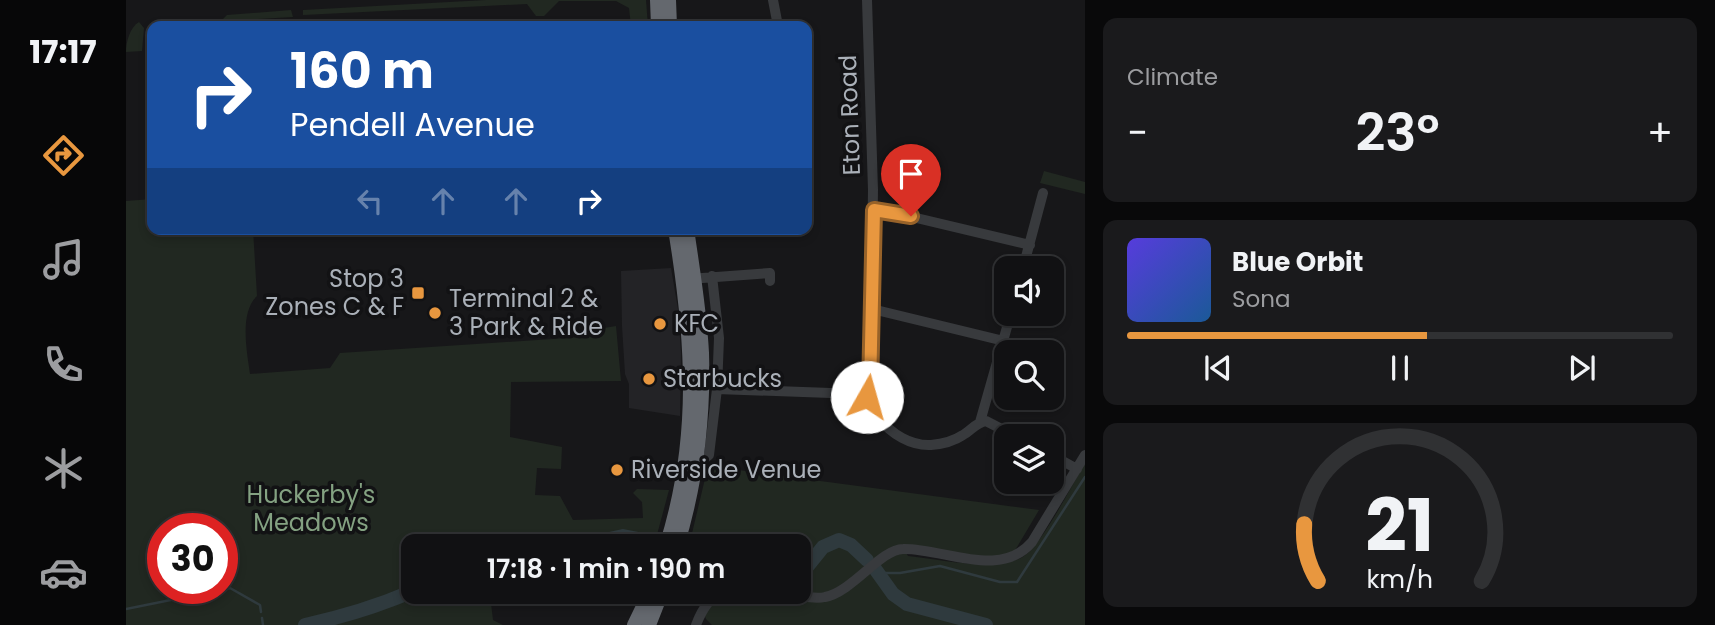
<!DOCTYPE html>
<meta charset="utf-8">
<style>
:root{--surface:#111113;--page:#1a1a1c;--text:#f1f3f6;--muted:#9c9da0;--line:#303133;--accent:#e8973f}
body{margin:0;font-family:Poppins,sans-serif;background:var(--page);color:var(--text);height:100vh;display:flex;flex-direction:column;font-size:26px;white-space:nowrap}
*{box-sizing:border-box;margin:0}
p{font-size:23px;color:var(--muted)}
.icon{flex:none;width:38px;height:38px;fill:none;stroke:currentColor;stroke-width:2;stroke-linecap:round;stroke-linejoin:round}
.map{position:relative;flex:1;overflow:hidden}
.panel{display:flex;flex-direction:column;gap:18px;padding:18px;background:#09090a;width:630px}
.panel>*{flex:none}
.hud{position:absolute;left:21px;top:21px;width:665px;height:214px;border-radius:14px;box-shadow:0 4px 10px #0003,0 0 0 2px var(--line);background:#1a4fa0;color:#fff;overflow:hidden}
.controls{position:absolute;left:868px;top:256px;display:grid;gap:14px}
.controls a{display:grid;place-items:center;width:70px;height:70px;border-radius:14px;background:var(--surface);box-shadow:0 4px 10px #0003,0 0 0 2px var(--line);font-size:35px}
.speed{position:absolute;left:21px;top:513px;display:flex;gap:14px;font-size:35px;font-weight:700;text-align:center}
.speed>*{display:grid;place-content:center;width:91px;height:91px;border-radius:50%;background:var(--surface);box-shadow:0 4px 10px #0003,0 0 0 2px var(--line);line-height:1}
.speed .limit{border:10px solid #d22;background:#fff;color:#111}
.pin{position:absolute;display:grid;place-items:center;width:60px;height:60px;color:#fff;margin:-72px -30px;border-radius:50% 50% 50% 0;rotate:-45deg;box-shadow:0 0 7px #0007}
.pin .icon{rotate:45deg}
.me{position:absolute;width:77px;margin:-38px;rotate:7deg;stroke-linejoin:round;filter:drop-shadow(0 0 5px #0008)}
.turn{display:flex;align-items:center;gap:24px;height:147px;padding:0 28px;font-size:32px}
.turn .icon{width:91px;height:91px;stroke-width:2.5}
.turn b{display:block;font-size:49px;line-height:60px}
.lanes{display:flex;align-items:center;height:66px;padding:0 28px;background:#0003;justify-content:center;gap:35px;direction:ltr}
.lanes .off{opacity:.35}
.big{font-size:52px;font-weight:600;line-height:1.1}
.panel .card{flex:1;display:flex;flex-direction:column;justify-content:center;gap:10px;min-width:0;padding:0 24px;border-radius:14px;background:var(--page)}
.panel .dial{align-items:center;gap:0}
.dial svg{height:182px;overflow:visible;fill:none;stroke:var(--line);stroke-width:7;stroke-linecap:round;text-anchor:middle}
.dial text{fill:var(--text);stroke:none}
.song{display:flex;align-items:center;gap:21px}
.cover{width:84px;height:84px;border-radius:10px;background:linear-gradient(135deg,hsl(250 70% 55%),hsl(210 70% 35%))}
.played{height:7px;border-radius:4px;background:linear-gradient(90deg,var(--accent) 55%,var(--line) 55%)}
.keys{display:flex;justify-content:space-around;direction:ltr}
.heat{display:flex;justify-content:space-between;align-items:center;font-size:38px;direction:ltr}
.trip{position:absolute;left:275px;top:534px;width:410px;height:70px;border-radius:14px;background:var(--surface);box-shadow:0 4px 10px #0003,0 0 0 2px var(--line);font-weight:600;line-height:70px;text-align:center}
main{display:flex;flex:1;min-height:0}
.dock{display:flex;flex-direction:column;width:126px;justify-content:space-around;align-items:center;background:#070708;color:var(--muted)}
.dock .icon{width:49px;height:49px}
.dock .active{color:var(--accent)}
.dock b{font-size:32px;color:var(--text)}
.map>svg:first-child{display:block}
.built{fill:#232326}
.green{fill:#212821;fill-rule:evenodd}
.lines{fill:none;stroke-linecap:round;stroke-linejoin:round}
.stream{stroke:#2f3a3e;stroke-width:2.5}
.river{stroke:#2f3a3e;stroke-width:14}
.minor{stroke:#383a3d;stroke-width:10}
.highway{stroke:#64686e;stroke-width:14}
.route-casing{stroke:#976229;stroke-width:18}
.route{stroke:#e8973f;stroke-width:12}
.poi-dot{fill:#e8973f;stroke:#121214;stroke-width:2.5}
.labels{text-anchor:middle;stroke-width:7;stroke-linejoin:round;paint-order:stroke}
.street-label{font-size:24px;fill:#aab0b8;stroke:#121214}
.poi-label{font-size:24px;fill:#aab0b8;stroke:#121214;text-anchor:start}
.park-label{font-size:24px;fill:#84a282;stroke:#121214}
</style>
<main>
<nav class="dock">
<b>17:17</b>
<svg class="icon active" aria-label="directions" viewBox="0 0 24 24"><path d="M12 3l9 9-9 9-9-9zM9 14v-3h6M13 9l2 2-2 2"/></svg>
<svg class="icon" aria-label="music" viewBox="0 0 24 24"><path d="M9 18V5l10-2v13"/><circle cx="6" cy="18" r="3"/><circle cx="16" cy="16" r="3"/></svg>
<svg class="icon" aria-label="phone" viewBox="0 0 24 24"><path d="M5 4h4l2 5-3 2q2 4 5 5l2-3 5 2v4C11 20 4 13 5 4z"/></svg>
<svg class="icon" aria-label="climate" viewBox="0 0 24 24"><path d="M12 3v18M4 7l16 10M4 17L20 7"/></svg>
<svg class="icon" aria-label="car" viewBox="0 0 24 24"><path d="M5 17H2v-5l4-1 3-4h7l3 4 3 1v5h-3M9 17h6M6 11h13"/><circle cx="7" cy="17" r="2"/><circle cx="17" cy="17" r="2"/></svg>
</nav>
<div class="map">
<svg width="959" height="625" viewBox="0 0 959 625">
<rect width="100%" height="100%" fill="#171719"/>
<path class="built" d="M 545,268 L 552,309 L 555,353 L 554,416 L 503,408 L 503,384 L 499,374 L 496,326 L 495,271 Z"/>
<path class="green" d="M 360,0 L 520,0 L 522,26 L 505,26 L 503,8 L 490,1 L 433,1 L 418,16 L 410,16 L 401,4 L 177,15 L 177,10 Z
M 165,10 L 167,17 L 98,21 L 97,19 L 101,15 Z
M 13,22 L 18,28 L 16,51 L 0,52 C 0,42 4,27 13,22 Z
M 918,171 L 959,182 L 959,194 L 914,183 Z
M 26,199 L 26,229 L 127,229 L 131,296 C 113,313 121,352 124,374 L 204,368 L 214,353 L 456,337 L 460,331 L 490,326 L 495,381 L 385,382 L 384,437 L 436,447 L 435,469 L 411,468 L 409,495 L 434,496 L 447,520 L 517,518 L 516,502 L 507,493 L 511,489 L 543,490 L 528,546 L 287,546 L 287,592 L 424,592 L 416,603 L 364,595 L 367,620 L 377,625 L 0,625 L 0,201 ZM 37,528 L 96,528 L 96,588 L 37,588 Z
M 959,463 L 959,625 L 586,625 L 580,619 L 575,606 L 546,596 L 548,592 L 672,592 L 672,546 L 563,546 L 582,466 L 913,510 L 888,552 L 866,558 L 775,545 L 782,556 C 814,559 865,572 895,558 C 914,549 947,483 959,463 Z"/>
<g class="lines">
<path class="stream" d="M 753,573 L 774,573 L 814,566 L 874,582 L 891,582 L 959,477
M 0,609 L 104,588 L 134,605 L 135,612
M 136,618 L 137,625"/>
<path class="river" d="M 452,546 L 497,536 L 548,546
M 747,566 L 767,594 L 781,604 L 860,625
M 672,578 L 697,547 L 713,540 L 725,545 L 741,560
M 179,625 C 216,617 252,606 287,591"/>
<path class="minor" d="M 647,0 L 652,26
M 748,210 L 761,211 L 904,245
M 897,268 L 917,193
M 563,279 L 644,273 L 644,281
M 746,309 L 878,341
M 591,389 L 732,394 C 746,398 746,407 753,418 C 765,434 785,446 805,445 C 817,444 828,441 837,435 C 846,430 849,423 860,421 L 889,436
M 741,396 L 744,390 L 747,190 L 741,0
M 854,422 L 885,313
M 926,455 L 951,469
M 570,458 L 579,458 L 583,455 L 591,389 L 593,338 L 586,276
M 656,592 C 670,594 686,600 699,597 C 726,592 755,549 777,549 C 818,548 874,580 906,542 L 959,455
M 570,625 C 575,612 583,597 596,592"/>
<path class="highway" d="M 531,0 L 532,26
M 543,0 L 544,26
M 540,546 C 574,439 567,338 549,229
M 551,546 C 570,484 578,418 576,353 C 574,312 567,270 561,229
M 508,625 L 524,592
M 523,625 L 536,592"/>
</g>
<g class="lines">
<g class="route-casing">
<path id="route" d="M 741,397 L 744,390 L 748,210 L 785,216"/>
</g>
<use href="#route" class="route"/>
</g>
<g class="poi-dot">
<rect x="285" y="286" width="14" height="14" rx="3.5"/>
<circle cx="309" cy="313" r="7"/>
<circle cx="534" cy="324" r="7"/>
<circle cx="523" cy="379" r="7"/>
<circle cx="491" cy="470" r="7"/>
</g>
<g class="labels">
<g class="street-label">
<text transform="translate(724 115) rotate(-92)" y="8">Eton Road</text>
</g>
<g class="poi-label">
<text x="278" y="287" text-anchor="end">Stop 3<tspan x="278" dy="28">Zones C &amp; F</tspan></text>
<text x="323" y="307">Terminal 2 &amp;<tspan x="323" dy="28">3 Park &amp; Ride</tspan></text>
<text x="548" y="332">KFC</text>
<text x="537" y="387">Starbucks</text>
<text x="505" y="478">Riverside Venue</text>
</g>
<g class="park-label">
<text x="185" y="503">Huckerby's<tspan x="185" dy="28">Meadows</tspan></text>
</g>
</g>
</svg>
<div class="controls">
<a><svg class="icon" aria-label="sound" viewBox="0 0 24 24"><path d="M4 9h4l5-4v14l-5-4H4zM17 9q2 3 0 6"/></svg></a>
<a><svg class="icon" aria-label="search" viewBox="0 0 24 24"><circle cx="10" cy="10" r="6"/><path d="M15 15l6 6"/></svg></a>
<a><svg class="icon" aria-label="layers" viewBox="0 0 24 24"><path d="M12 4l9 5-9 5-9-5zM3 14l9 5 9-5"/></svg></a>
</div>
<div class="speed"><div class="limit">30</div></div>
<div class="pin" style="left:785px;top:216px;background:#d93025"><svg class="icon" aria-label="arrive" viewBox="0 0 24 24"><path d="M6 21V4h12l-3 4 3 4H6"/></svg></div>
<svg class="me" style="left:741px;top:397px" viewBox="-20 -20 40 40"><circle r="19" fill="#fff"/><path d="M0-13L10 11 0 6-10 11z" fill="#e8973f"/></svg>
<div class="trip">17:18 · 1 min · 190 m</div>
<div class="hud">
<div class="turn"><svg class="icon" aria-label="right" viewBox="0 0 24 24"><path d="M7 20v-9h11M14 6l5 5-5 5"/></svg><div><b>160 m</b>Pendell Avenue</div></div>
<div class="lanes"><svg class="icon off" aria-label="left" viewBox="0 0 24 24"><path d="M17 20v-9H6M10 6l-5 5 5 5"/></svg><svg class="icon off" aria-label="ahead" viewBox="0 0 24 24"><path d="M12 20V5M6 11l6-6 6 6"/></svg><svg class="icon off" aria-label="ahead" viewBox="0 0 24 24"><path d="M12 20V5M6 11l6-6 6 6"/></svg><svg class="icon" aria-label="right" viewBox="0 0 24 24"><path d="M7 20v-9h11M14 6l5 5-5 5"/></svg></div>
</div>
</div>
<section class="panel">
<div class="card"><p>Climate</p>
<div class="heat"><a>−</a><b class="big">23°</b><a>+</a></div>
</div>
<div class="card">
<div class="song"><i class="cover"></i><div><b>Blue Orbit</b><p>Sona</p></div></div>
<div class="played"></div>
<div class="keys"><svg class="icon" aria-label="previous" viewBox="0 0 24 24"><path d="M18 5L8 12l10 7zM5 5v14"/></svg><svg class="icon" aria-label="pause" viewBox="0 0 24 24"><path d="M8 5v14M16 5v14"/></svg><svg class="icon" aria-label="next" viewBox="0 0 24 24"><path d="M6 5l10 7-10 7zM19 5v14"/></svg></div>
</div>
<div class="card dial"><svg viewBox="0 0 100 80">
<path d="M14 69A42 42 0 1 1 86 69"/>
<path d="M14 69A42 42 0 0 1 8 44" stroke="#e8973f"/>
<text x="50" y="56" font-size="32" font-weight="700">21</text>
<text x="50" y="72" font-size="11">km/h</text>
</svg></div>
</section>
</main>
